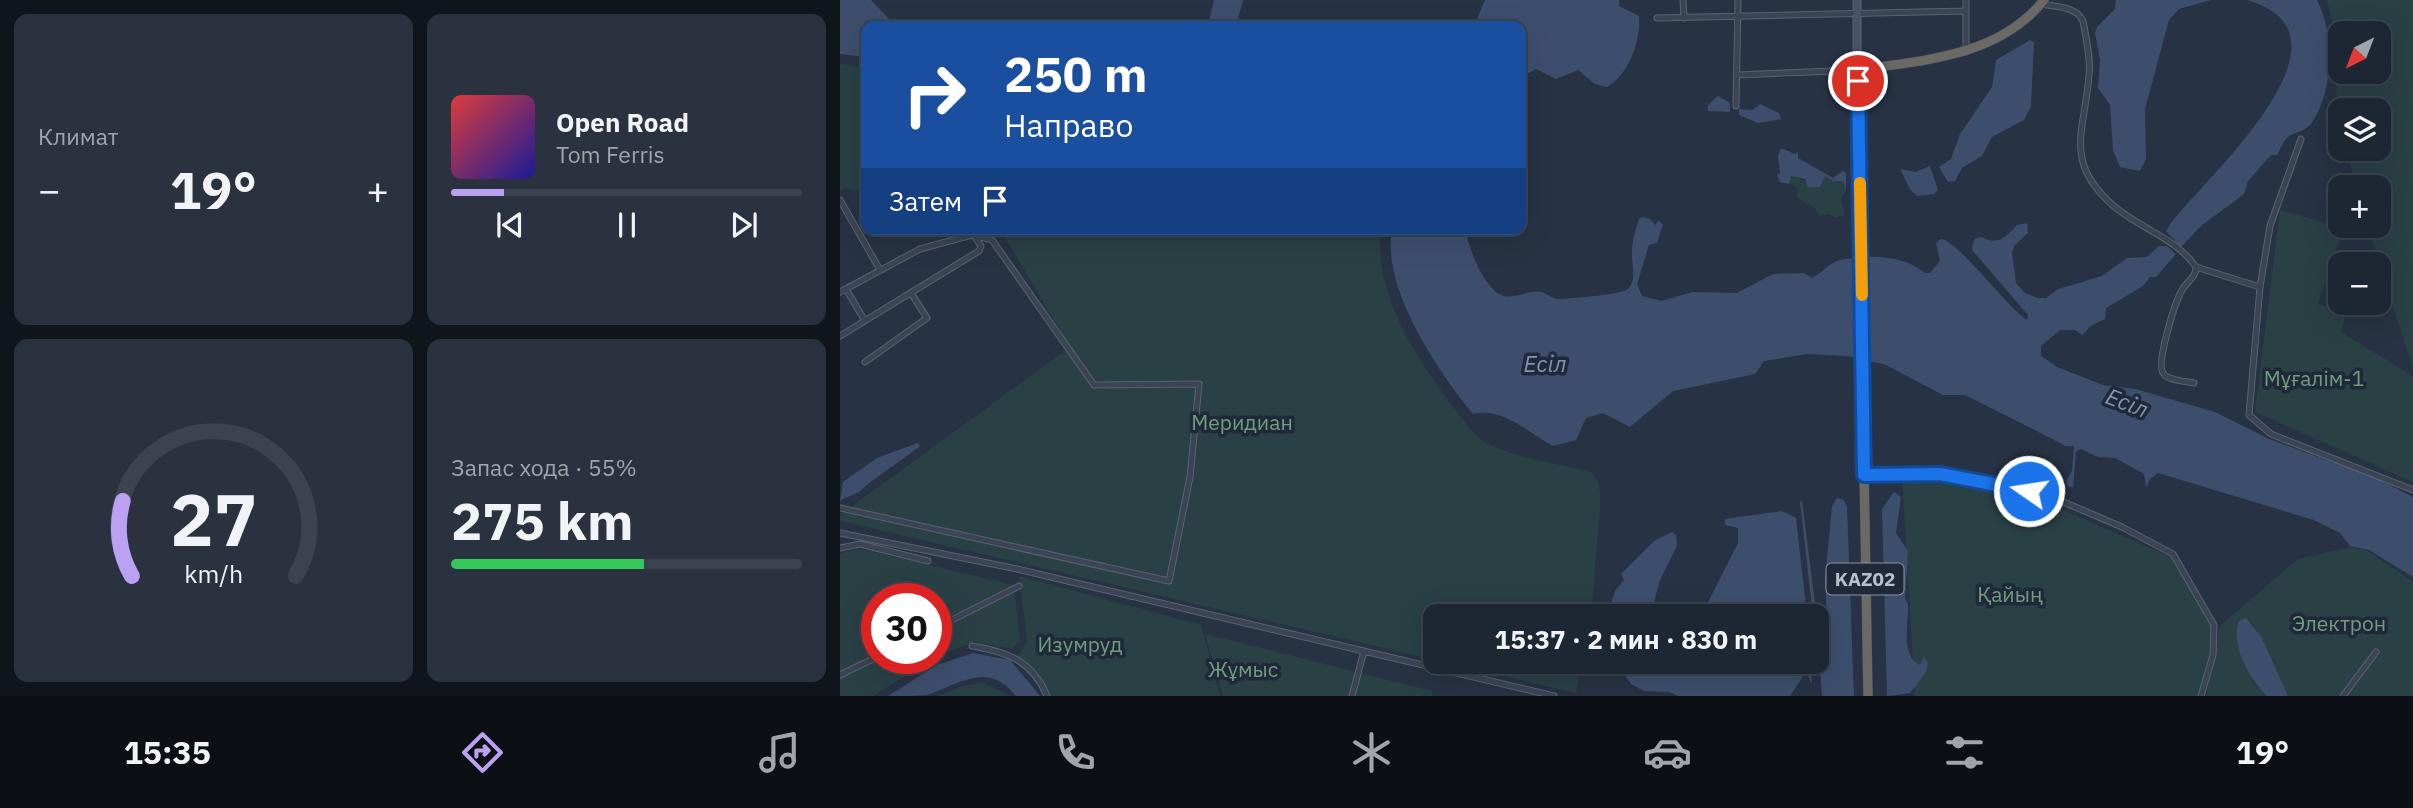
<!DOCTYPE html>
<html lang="ru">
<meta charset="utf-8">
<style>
:root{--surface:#1d2633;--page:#2a323f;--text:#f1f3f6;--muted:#a0a5ac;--line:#3b434e;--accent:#bca0f2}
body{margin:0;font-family:"IBM Plex Sans",sans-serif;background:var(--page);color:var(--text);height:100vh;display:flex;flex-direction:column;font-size:26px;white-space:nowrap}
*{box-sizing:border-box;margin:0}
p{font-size:23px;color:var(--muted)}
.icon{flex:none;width:38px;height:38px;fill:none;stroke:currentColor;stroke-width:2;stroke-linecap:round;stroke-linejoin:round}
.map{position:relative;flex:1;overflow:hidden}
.sheet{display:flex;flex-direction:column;gap:14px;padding:14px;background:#10151c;width:840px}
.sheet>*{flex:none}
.guide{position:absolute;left:21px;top:21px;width:665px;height:214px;border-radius:14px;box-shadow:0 7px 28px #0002,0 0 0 2px var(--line);background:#1a4fa0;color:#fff;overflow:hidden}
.needle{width:46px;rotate:222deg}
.fabs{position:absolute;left:1488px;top:21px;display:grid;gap:14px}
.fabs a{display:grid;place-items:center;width:63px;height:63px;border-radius:14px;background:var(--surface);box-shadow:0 7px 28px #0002,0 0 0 2px var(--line);font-size:35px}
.speed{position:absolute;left:21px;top:583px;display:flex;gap:14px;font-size:35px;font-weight:700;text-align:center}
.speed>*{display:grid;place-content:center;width:91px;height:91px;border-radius:50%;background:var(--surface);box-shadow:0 7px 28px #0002,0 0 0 2px var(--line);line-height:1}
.speed .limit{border:10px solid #d22;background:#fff;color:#111}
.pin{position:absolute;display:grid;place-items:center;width:60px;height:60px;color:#fff;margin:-30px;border:4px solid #fff;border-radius:50%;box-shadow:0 2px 7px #0007}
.me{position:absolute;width:77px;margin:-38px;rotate:283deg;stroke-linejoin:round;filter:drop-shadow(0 0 5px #0008)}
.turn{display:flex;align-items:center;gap:24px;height:147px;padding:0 28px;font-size:32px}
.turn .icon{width:91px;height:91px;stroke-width:2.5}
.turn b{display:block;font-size:49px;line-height:60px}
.then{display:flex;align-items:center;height:66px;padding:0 28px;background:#0003;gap:14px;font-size:26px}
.big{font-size:52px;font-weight:700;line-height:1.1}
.sheet .tile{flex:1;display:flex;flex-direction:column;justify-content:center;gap:10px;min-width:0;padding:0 24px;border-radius:14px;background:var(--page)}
.sheet .dial{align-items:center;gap:0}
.dial svg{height:182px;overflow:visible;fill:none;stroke:var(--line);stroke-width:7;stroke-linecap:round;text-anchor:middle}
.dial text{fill:var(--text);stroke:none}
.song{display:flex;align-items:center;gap:21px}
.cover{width:84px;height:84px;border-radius:10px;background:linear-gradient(135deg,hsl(0 70% 55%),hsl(240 70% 35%))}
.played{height:7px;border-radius:4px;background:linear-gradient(90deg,var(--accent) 15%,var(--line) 15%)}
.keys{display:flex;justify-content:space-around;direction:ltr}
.heat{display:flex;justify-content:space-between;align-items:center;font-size:38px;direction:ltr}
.charge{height:10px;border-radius:5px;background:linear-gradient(90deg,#34c759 55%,var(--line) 0)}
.sheet .tiles{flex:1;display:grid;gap:14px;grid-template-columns:repeat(2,1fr)}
.trip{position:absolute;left:583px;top:604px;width:406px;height:70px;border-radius:14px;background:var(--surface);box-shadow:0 7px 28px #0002,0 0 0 2px var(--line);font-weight:700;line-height:70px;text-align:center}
.tab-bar{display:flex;height:112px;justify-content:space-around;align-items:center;background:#0c0f14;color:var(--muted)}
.tab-bar .icon{width:49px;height:49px}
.tab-bar .current{color:var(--accent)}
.tab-bar b{font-size:32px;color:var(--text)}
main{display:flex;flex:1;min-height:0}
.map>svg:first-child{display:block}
.green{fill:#294045;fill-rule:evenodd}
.water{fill:#3d4e6d}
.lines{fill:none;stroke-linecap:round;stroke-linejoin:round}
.minor-casing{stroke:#5a6271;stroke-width:7}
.secondary-casing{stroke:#5a6271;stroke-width:9}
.trunk-casing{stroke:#464f5e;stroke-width:10}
.minor{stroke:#3b4454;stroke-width:5}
.secondary{stroke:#495367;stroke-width:7}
.trunk{stroke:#6a6966;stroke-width:9}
.route-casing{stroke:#114b97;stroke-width:18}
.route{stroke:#1a73e8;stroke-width:12}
.slow{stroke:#f59e0b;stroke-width:12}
.labels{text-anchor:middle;stroke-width:7;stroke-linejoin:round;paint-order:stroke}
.shield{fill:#202939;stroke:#8b93a1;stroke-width:2}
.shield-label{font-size:19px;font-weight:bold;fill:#b9c0cd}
.park-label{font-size:21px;fill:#709e7d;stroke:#202939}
.water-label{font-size:23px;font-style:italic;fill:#8093b4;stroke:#202939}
</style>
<main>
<section class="sheet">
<div class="tiles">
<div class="tile"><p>Климат</p>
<div class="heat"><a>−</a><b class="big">19°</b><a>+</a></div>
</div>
<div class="tile">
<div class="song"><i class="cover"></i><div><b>Open Road</b><p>Tom Ferris</p></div></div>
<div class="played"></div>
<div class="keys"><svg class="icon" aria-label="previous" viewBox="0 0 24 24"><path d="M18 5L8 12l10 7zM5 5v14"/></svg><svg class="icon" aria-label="pause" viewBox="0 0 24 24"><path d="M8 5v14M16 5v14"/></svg><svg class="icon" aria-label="next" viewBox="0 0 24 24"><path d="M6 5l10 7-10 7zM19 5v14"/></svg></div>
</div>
<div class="tile dial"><svg viewBox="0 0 100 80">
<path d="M14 69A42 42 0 1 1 86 69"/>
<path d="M14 69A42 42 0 0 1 10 36" stroke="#bca0f2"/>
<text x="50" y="56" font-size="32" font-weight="700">27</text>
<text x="50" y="72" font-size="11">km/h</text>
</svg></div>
<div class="tile"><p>Запас хода · 55%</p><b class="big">275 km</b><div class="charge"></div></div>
</div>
</section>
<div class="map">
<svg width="1573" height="696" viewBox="0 0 1573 696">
<rect width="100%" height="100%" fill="#273244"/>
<path class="green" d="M 1487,0 L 1573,0 L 1573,370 L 1528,226 L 1538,226 L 1538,187 L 1517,187 L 1505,149 L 1538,149 L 1538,110 L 1500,110 L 1500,133 L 1496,120 L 1497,41 ZM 1538,33 L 1538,72 L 1500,72 L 1500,33 Z
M 0,64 L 26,67 L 26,193 L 5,188 L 0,191 Z
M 951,176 L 980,187 L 984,176 L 989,180 L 1003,181 L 1006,190 L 1001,199 L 1005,215 L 995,218 L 989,214 L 980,216 L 974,207 L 957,198 L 958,188 L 949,184 Z
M 1440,210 L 1504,228 L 1478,304 L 1506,313 L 1501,332 L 1573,376 L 1573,482 L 1415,412 Z
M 160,229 L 542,229 C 530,289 582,368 618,413 C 625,421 633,435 643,441 C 674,458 716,463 751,472 L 758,482 L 761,497 L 751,616 L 595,616 L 595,660 L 0,521 L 0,515 L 230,347 Z
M 1062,477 L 1170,492 L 1205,502 L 1331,557 L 1371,625 L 1369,658 L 1358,696 L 1075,696 Z
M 1511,547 L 1528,551 L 1573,582 L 1573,696 L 1366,696 L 1380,626 L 1458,559 Z
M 21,549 L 174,585 L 180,641 L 172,649 L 135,642 L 96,656 L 96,598 L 37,598 L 37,658 L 92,658 L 34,696 L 0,696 L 0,553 Z
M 179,576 L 361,625 L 380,696 L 209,696 L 202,680 L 177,657 L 187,642 Z
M 365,634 L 592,691 L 592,696 L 383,696 Z
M 603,662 L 742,662 L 736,693 Z
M 143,683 L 170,696 L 99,696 L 119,687 Z"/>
<path class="water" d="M 0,0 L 31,0 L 56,26 L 26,26 L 26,57 L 0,54 Z
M 374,0 L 403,0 L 396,26 L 368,26 Z
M 645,0 L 779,0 L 779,6 L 799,16 C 801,40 789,75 767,87 L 755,84 L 738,70 L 716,79 L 696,69 L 687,74 L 681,86 L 681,26 L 634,26 Z
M 1276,0 L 1371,0 L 1339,9 L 1329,20 L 1305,109 L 1306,159 L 1300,171 L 1280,167 L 1273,150 L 1270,105 L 1258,88 L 1260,60 L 1255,33 L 1257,27 L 1275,9 Z
M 1406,0 L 1477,0 C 1494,33 1494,88 1473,121 C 1465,133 1458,130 1448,137 C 1442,142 1441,149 1437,155 L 1431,155 L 1408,181 L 1404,194 L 1361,226 L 1341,247 L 1326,231 L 1331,223 C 1367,177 1529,33 1406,0 Z
M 1190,40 L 1194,42 L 1191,106 L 1184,120 L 1152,137 L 1142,156 L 1122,168 L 1115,181 L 1108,182 L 1099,167 L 1111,159 L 1120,134 L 1152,87 L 1156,60 Z
M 878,96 L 890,103 L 890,112 L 868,111 L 868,105 Z
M 920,104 L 939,113 L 941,119 L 918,123 L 899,115 L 899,109 L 912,110 Z
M 941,148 L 955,154 L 958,151 L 958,158 L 993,178 L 1003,171 L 1006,173 L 1006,190 L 1003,181 L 993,181 L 985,176 L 980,187 L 968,187 L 965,179 L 951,176 L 949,184 L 940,182 L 937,175 L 940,173 L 938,156 Z
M 1090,166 L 1098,190 L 1094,194 L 1077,196 L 1070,189 L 1060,169 L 1075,172 Z
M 802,217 L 810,219 L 815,225 L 818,221 L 823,224 L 817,243 L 809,245 L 797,284 L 802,296 L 821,301 L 853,292 L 897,293 L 933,274 L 964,273 L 972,278 C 982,273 990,262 1000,260 C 1027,254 1065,255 1085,273 L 1090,273 L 1100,261 L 1096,243 L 1101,239 C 1118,241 1166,306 1187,320 L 1188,315 L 1132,250 L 1134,239 L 1142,237 C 1158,246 1166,237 1177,225 L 1187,223 L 1188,233 L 1174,246 L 1172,253 L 1176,283 L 1185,293 L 1198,298 L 1206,298 L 1218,289 L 1262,276 L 1287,258 L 1307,257 L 1319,246 L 1327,246 L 1336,254 L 1316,277 L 1310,277 L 1303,286 L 1266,308 L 1265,319 L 1252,325 L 1242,335 L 1235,330 L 1220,330 L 1201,346 L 1201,356 L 1217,367 L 1263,385 L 1295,389 L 1375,412 L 1429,439 L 1536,478 L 1573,497 L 1573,577 L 1529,550 L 1510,546 L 1500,533 L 1474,520 L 1318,473 L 1310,479 L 1306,488 L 1304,474 L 1275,458 L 1258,457 L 1241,449 L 1236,451 L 1233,487 L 1229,487 L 1226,482 L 1232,471 L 1234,446 L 1226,446 L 1125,395 L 1103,395 L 1046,365 L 1009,356 L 967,354 L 924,361 L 915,374 L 833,391 L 790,427 L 763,413 L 746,418 L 736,440 L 713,446 C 688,432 662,407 633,414 C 598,371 541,288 552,229 L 624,229 C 633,254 636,271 654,290 C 668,305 685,289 701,292 C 708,294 714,300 721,299 C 732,298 784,295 789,288 C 797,278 791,263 792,251 C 792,241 796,229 799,219 Z
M 78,443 L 80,446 C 60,462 39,474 20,491 C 14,496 6,496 0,501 L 3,482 L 37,458 Z
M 1054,492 L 1061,497 L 1056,533 L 1068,551 L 1065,598 L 1068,605 C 1069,624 1060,656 1080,665 L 1084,657 L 1088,663 L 1086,672 L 1070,693 L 1047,696 L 1042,509 Z
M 997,498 L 1004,500 L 1007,507 L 1014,696 L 982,696 L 976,616 L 973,616 L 960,502 L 962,501 L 982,658 L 986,663 L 989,658 L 985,580 L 992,506 Z
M 942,511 L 956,518 L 967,616 L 861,616 L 898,543 L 898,528 L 885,525 L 885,519 Z
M 832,532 L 836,535 L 837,546 L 820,580 L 810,616 L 767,616 L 775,591 L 784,580 L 781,574 L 814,541 Z
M 1406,618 L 1422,638 L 1448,696 L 1427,696 C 1410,678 1390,647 1399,621 Z
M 133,653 L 170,660 L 200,696 L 176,696 C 148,660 119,684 87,695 C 76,696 60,696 48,696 L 97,665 Z
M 776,662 L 971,662 L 972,684 L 966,672 L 950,696 L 838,696 L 829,692 L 804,691 L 791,684 Z"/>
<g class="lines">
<g class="minor-casing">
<path id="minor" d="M 843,0 L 844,18
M 1126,0 L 1126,52
M 1201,4 C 1216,7 1236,6 1243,21 C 1246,38 1251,58 1249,75 C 1245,131 1222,162 1275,207 C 1301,229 1336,238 1356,267 C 1356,278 1347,281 1342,290 C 1335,302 1316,363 1323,373 C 1328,381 1345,381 1354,383
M 817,18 L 1126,11
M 897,75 L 1017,70
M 896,106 L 898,0
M 1461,139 L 1430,226 L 1420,287 L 1409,415 L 1431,434 L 1573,490
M 0,200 L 40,270
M 1356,267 L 1420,287
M 6,289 L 25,321
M 0,292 L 80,249 L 132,235 L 152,240 L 254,385 L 359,384 L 350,477 L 329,581 L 0,508
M 0,336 L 139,251 L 141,246 L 135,237
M 25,362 L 87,318 L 71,293
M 1024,475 L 1100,474 L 1207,495 L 1282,527 L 1333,554 L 1374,625 L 1373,655 L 1361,696
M 0,533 L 177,569 L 714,696
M 0,548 L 20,544 L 88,561
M 96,628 L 179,586
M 132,646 C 167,652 192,660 207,696
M 0,675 L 37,657
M 512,696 L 524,651
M 1503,696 L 1536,652"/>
</g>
<g class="secondary-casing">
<path id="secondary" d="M 1017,0 L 1017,70"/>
</g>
<g class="trunk-casing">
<path id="trunk" d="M 1028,696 L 1017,70 C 1084,60 1158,57 1204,0"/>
</g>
<use href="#minor" class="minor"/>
<use href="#secondary" class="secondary"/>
<use href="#trunk" class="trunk"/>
</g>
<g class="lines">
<g class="route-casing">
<path id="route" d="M 1018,81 L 1024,475 L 1100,474 L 1189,491"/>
</g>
<use href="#route" class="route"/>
<path class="slow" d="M 1020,183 L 1022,295"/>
</g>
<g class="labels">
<rect class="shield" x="986.5" y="563.5" width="77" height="31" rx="5"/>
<g class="shield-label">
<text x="1025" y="586">KAZ02</text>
</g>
<g class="park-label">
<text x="1474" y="386">Мұғалім-1</text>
<text x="402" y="430">Меридиан</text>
<text x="1170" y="602">Қайың</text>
<text x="1499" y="631">Электрон</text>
<text x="240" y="652">Изумруд</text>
<text x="403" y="677">Жұмыс</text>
</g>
<g class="water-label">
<text x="705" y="372">Есіл</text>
<text transform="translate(1287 403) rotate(21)" y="8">Есіл</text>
</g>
</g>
</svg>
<div class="fabs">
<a><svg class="needle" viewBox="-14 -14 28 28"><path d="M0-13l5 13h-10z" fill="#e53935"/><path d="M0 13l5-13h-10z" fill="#a0a5ac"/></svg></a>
<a><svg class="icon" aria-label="layers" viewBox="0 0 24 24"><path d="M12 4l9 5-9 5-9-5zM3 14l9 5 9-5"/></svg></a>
<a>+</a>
<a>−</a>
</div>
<div class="speed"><div class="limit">30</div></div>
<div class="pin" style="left:1018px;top:81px;background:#d93025"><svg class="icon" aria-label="arrive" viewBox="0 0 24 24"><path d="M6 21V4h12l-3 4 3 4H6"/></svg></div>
<svg class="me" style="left:1189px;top:491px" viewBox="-20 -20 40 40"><circle r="17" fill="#1a73e8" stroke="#fff" stroke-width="3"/><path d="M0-11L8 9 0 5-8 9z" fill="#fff"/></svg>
<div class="trip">15:37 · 2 мин · 830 m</div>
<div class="guide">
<div class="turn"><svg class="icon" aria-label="right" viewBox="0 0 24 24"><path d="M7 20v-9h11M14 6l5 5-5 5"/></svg><div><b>250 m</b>Направо</div></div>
<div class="then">Затем<svg class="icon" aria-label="arrive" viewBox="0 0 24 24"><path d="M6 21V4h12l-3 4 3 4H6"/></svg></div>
</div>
</div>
</main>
<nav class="tab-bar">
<b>15:35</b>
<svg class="icon current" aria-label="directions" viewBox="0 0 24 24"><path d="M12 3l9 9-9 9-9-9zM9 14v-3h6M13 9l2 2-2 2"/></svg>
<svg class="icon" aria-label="music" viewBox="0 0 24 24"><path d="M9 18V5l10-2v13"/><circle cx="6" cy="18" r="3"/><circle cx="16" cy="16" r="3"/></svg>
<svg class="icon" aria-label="phone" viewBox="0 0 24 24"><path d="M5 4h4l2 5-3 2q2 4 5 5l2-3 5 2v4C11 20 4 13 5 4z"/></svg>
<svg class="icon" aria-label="climate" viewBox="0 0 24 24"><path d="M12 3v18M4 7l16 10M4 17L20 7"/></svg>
<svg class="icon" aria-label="car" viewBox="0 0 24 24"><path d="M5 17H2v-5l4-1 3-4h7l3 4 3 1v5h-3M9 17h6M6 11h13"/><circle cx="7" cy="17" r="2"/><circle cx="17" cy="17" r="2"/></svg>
<svg class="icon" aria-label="filters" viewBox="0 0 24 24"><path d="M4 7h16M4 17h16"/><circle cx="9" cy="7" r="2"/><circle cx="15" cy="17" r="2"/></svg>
<b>19°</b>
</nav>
